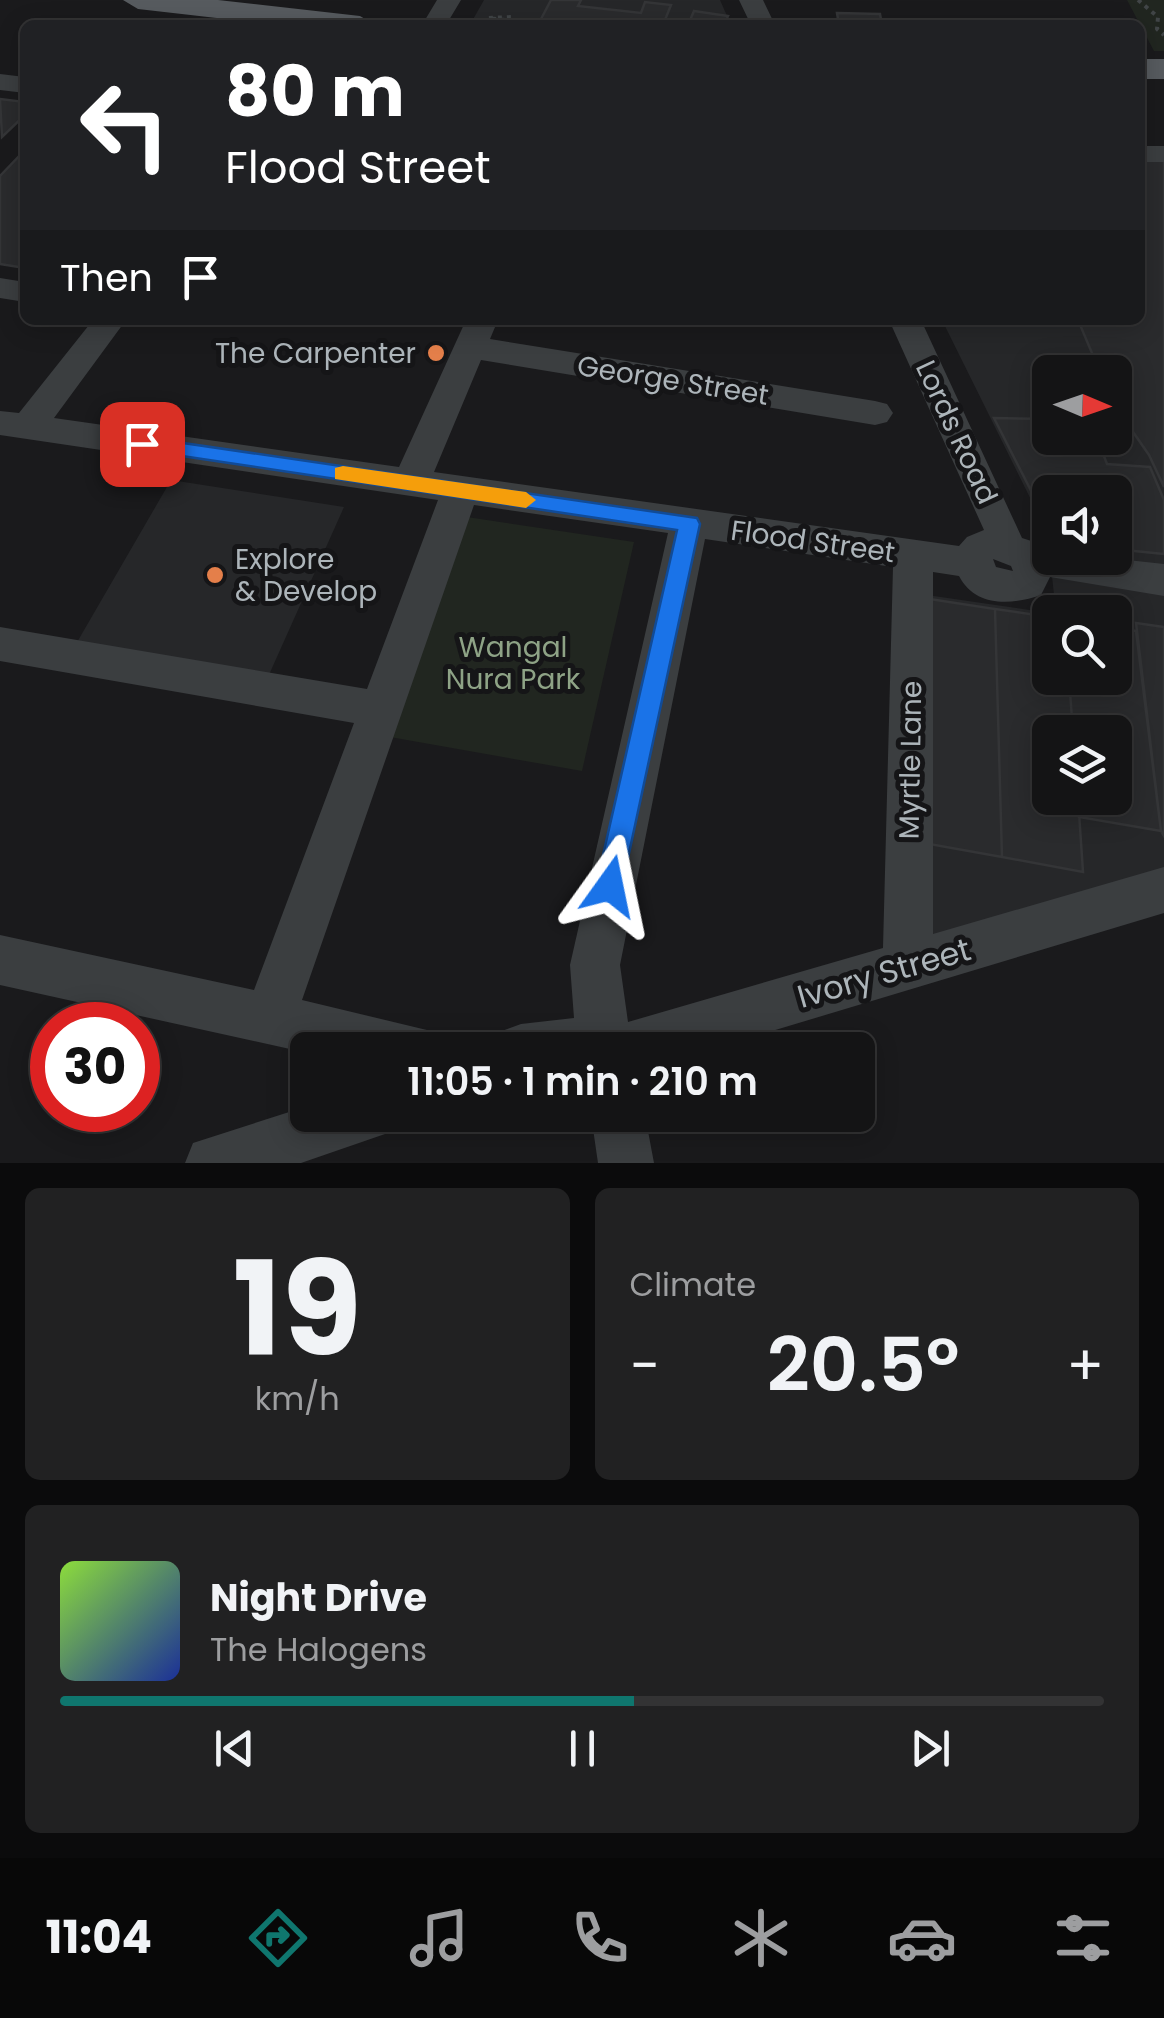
<!DOCTYPE html>
<meta charset="utf-8">
<style>
:root{--surface:#141415;--page:#212122;--text:#f1f3f6;--muted:#9d9ea0;--line:#333334;--accent:#0f766e}
body{margin:0;font-family:Poppins,sans-serif;background:var(--page);color:var(--text);height:100vh;display:flex;flex-direction:column;font-size:38px;white-space:nowrap}
*{box-sizing:border-box;margin:0}
p{font-size:32px;color:var(--muted)}
.icon{flex:none;width:55px;height:55px;fill:none;stroke:currentColor;stroke-width:2;stroke-linecap:round;stroke-linejoin:round}
.map{position:relative;height:1163px;overflow:hidden}
.drawer{display:flex;flex-direction:column;gap:25px;padding:25px;background:#0b0b0c;flex:1}
.drawer>*{flex:none}
.top-card{position:absolute;left:20px;top:20px;width:1125px;height:305px;border-radius:15px;box-shadow:0 5px 25px #0003,0 0 0 2px var(--line);background:#202124;color:#fff;overflow:hidden}
.needle{width:65px;rotate:92deg}
.fabs{position:absolute;left:1032px;top:355px;display:grid;gap:20px}
.fabs a{display:grid;place-items:center;width:100px;height:100px;border-radius:15px;background:var(--surface);box-shadow:0 5px 25px #0003,0 0 0 2px var(--line);font-size:50px}
.speed{position:absolute;left:30px;top:1002px;display:flex;gap:20px;font-size:50px;font-weight:700;text-align:center}
.speed>*{display:grid;place-content:center;width:130px;height:130px;border-radius:50%;background:var(--surface);box-shadow:0 5px 25px #0003,0 0 0 2px var(--line);line-height:1}
.speed .limit{border:15px solid #d22;background:#fff;color:#111}
.pin{position:absolute;display:grid;place-items:center;width:85px;height:85px;color:#fff;margin:-42px;border-radius:20px;box-shadow:0 5px 15px #0006}
.me{position:absolute;width:110px;margin:-55px;rotate:12deg;stroke-linejoin:round;filter:drop-shadow(0 0 8px #0008)}
.turn{display:flex;align-items:center;gap:35px;height:210px;padding:0 40px;font-size:45px}
.turn .icon{width:130px;height:130px;stroke-width:2.5}
.turn b{display:block;font-size:70px;line-height:85px}
.then{display:flex;align-items:center;height:95px;padding:0 40px;background:#0003;gap:20px;font-size:38px}
.big{font-size:75px;font-weight:600;line-height:1.1}
.drawer .widget{flex:1;display:flex;flex-direction:column;justify-content:center;gap:15px;min-width:0;padding:0 35px;border-radius:15px;background:var(--page)}
.drawer .dial{align-items:center;gap:0}
.dial b{font-size:130px;line-height:1}
.song{display:flex;align-items:center;gap:30px}
.cover{width:120px;height:120px;border-radius:15px;background:linear-gradient(135deg,hsl(90 70% 55%),hsl(230 70% 35%))}
.played{height:10px;border-radius:5px;background:linear-gradient(90deg,var(--accent) 55%,var(--line) 55%)}
.keys{display:flex;justify-content:space-around;direction:ltr}
.heat{display:flex;justify-content:space-between;align-items:center;font-size:55px;direction:ltr}
.drawer .tiles{flex:1;display:grid;gap:25px;grid-template-columns:1fr 1fr}
.widget:last-child{grid-column:span 2}
.trip{position:absolute;left:290px;top:1032px;width:585px;height:100px;border-radius:15px;background:var(--surface);box-shadow:0 5px 25px #0003,0 0 0 2px var(--line);font-weight:600;line-height:100px;text-align:center}
.dock{display:flex;height:160px;justify-content:space-around;align-items:center;background:#080808;color:var(--muted)}
.dock .icon{width:70px;height:70px}
.dock .active{color:var(--accent)}
.dock b{font-size:45px;color:var(--text)}
.map>svg:first-child{display:block}
.built{fill:#262729;fill-rule:evenodd}
.green{fill:#212620}
.building{fill:#2a2b2d;stroke:#343537;stroke-width:2.5}
.lines{fill:none;stroke-linecap:round;stroke-linejoin:round}
.path{stroke:#414547;stroke-width:4;stroke-dasharray:4 5;stroke-linecap:butt}
.minor{fill:#3b3e40;fill-rule:evenodd}
.major{fill:#575b5f;fill-rule:evenodd}
.route{fill:#1a73e8;stroke:#114b97;stroke-width:2.5}
.slow{fill:#f59e0b}
.poi-dot{fill:#e47f4a;stroke:#151517;stroke-width:4}
.labels{text-anchor:middle;stroke-width:10;stroke-linejoin:round;paint-order:stroke}
.poi-label{font-size:28px;fill:#adb5ba;stroke:#151517;text-anchor:end}
.street-label{font-size:28px;fill:#adb5ba;stroke:#151517}
.park-label{font-size:28px;fill:#8ea386;stroke:#151517}
.near-street-label{font-size:32px;fill:#adb5ba;stroke:#151517}
</style>
<div class="map">
<svg width="1164" height="1163" viewBox="0 0 1164 1163">
<rect width="100%" height="100%" fill="#1a1a1c"/>
<path class="built" d="M 484,0 L 720,0 L 731,25 L 471,23 Z
M 1164,154 L 1164,890 L 908,966 L 920,594 L 1050,613 L 1050,678 L 1115,678 L 1115,612 L 1056,612 L 1047,532 L 942,320 L 1140,320 ZM 1050,372 L 1115,372 L 1115,438 L 1050,438 ZM 1050,492 L 1115,492 L 1115,558 L 1050,558 ZM 1050,732 L 1115,732 L 1115,798 L 1050,798 Z
M 171,480 L 344,507 L 268,677 L 76,644 Z"/>
<path class="green" d="M 1127,0 L 1164,0 L 1164,51 L 1154,51 Z
M 467,517 L 634,542 L 582,771 L 390,737 Z"/>
<path class="building" d="M 551,0 L 581,0 L 578,6 L 641,13 L 645,2 L 671,5 L 663,25 L 541,19 Z
M 694,11 L 728,16 L 724,25 L 688,25 Z
M 837,13 L 880,14 L 882,25 L 839,25 Z
M 0,99 L 25,102 L 25,115 L 2,137 Z
M 24,151 L 25,151 L 25,268 L 0,264 L 0,176 Z
M 1140,158 L 1164,159 L 1164,487 L 1149,455 L 1115,406 L 1115,372 L 1100,372 L 1078,320 L 1140,320 Z
M 994,418 L 1050,419 L 1050,438 L 1097,438 L 1107,464 L 1150,467 L 1164,500 L 1164,554 L 1115,549 L 1115,492 L 1050,492 L 1050,528 Z
M 923,598 L 995,609 L 1002,857 L 918,842 Z
M 995,609 L 1050,617 L 1050,678 L 1069,678 L 1073,732 L 1050,732 L 1050,798 L 1078,798 L 1083,872 L 1002,857 Z
M 1136,623 L 1164,627 L 1164,836 L 1161,831 Z
M 1115,627 L 1136,631 L 1161,831 L 1079,817 L 1078,798 L 1115,798 L 1115,732 L 1073,732 L 1069,678 L 1115,678 Z"/>
<g class="lines">
<path class="path" d="M 1138,0 L 1158,17 L 1157,29 L 1164,35
M 505,20 L 488,18 L 514,17 L 510,25"/>
<path class="minor" d="M 437,0 L 461,0 L 446,25 L 422,25 Z
M 739,0 L 763,0 L 775,25 L 751,25 Z
M 0,74 L 25,77 L 25,93 L 0,90 Z
M 1140,146 L 1164,146 L 1164,162 L 1140,162 Z
M 0,278 L 25,282 L 25,302 L 0,298 Z
M 93,320 L 126,320 L 54,418 L 399,467 L 466,320 L 498,320 L 490,339 L 875,401 L 887,404 L 893,413 L 887,422 L 875,425 L 481,360 L 434,472 L 959,546 L 967,537 L 984,530 L 889,320 L 921,320 L 1022,538 L 1050,547 L 1050,558 L 1109,558 L 1164,564 L 1164,596 L 1050,577 L 1041,595 C 1012,605 976,608 959,576 L 933,572 L 933,934 L 1164,867 L 1164,913 L 709,1050 L 495,1050 L 502,1031 L 521,1024 L 574,1018 L 570,965 L 668,533 L 474,505 L 302,1000 L 431,1031 L 438,1050 L 308,1053 L 0,985 L 0,935 L 254,990 L 354,723 L 0,661 L 0,627 L 367,689 L 438,500 L 0,435 L 0,411 L 19,413 ZM 705,539 L 893,567 L 883,948 L 628,1022 L 620,965 ZM 993,559 L 1011,566 L 1013,571 L 996,567 Z
M 308,1106 L 308,1115 L 393,1115 L 385,1134 L 301,1163 L 185,1163 L 193,1143 Z
M 591,1115 L 645,1115 L 654,1163 L 598,1163 Z"/>
<path class="major" d="M 123,0 L 218,0 L 360,16 L 375,25 L 279,25 L 138,9 Z
M 1140,59 L 1164,59 L 1164,79 L 1140,79 Z"/>
</g>
<path class="route" d="M 142,437 L 697,518 L 700,524 L 620,895 L 610,899 L 601,895 L 596,886 L 677,530 L 135,449 L 132,444 Z"/>
<path class="slow" d="M 343,466 L 526,492 L 536,500 L 526,508 L 335,479 L 335,468 Z"/>
<g class="poi-dot">
<circle cx="436" cy="353" r="10"/>
<circle cx="215" cy="575" r="10"/>
</g>
<g class="labels">
<g class="poi-label">
<text x="416" y="363">The Carpenter</text>
<text x="235" y="569" text-anchor="start">Explore<tspan x="235" dy="32">&amp; Develop</tspan></text>
</g>
<g class="street-label">
<text transform="translate(673 380) rotate(9)" y="10">George Street</text>
<text transform="translate(957 432) rotate(65)" y="10">Lords Road</text>
<text transform="translate(813 541) rotate(8)" y="10">Flood Street</text>
<text transform="translate(910 760) rotate(-89)" y="10">Myrtle Lane</text>
</g>
<g class="park-label">
<text x="513" y="657">Wangal<tspan x="513" dy="32">Nura Park</tspan></text>
</g>
<g class="near-street-label">
<text transform="translate(884 973) rotate(-16)" y="11">Ivory Street</text>
</g>
</g>
</svg>
<div class="fabs">
<a><svg class="needle" viewBox="-14 -14 28 28"><path d="M0-13l5 13h-10z" fill="#e53935"/><path d="M0 13l5-13h-10z" fill="#9d9ea0"/></svg></a>
<a><svg class="icon" aria-label="sound" viewBox="0 0 24 24"><path d="M4 9h4l5-4v14l-5-4H4zM17 9q2 3 0 6"/></svg></a>
<a><svg class="icon" aria-label="search" viewBox="0 0 24 24"><circle cx="10" cy="10" r="6"/><path d="M15 15l6 6"/></svg></a>
<a><svg class="icon" aria-label="layers" viewBox="0 0 24 24"><path d="M12 4l9 5-9 5-9-5zM3 14l9 5 9-5"/></svg></a>
</div>
<div class="speed"><div class="limit">30</div></div>
<div class="pin" style="left:142px;top:444px;background:#d93025"><svg class="icon" aria-label="arrive" viewBox="0 0 24 24"><path d="M6 21V4h12l-3 4 3 4H6"/></svg></div>
<svg class="me" style="left:610px;top:886px" viewBox="-20 -20 40 40"><path d="M0-17L14 15 0 8-14 15z" fill="#1a73e8" stroke="#fff" stroke-width="4"/></svg>
<div class="trip">11:05 · 1 min · 210 m</div>
<div class="top-card">
<div class="turn"><svg class="icon" aria-label="left" viewBox="0 0 24 24"><path d="M17 20v-9H6M10 6l-5 5 5 5"/></svg><div><b>80 m</b>Flood Street</div></div>
<div class="then">Then<svg class="icon" aria-label="arrive" viewBox="0 0 24 24"><path d="M6 21V4h12l-3 4 3 4H6"/></svg></div>
</div>
</div>
<section class="drawer">
<div class="tiles">
<div class="widget dial"><b>19</b><p>km/h</p></div>
<div class="widget"><p>Climate</p>
<div class="heat"><a>−</a><b class="big">20.5°</b><a>+</a></div>
</div>
<div class="widget">
<div class="song"><i class="cover"></i><div><b>Night Drive</b><p>The Halogens</p></div></div>
<div class="played"></div>
<div class="keys"><svg class="icon" aria-label="previous" viewBox="0 0 24 24"><path d="M18 5L8 12l10 7zM5 5v14"/></svg><svg class="icon" aria-label="pause" viewBox="0 0 24 24"><path d="M8 5v14M16 5v14"/></svg><svg class="icon" aria-label="next" viewBox="0 0 24 24"><path d="M6 5l10 7-10 7zM19 5v14"/></svg></div>
</div>
</div>
</section>
<nav class="dock">
<b>11:04</b>
<svg class="icon active" aria-label="directions" viewBox="0 0 24 24"><path d="M12 3l9 9-9 9-9-9zM9 14v-3h6M13 9l2 2-2 2"/></svg>
<svg class="icon" aria-label="music" viewBox="0 0 24 24"><path d="M9 18V5l10-2v13"/><circle cx="6" cy="18" r="3"/><circle cx="16" cy="16" r="3"/></svg>
<svg class="icon" aria-label="phone" viewBox="0 0 24 24"><path d="M5 4h4l2 5-3 2q2 4 5 5l2-3 5 2v4C11 20 4 13 5 4z"/></svg>
<svg class="icon" aria-label="climate" viewBox="0 0 24 24"><path d="M12 3v18M4 7l16 10M4 17L20 7"/></svg>
<svg class="icon" aria-label="car" viewBox="0 0 24 24"><path d="M5 17H2v-5l4-1 3-4h7l3 4 3 1v5h-3M9 17h6M6 11h13"/><circle cx="7" cy="17" r="2"/><circle cx="17" cy="17" r="2"/></svg>
<svg class="icon" aria-label="filters" viewBox="0 0 24 24"><path d="M4 7h16M4 17h16"/><circle cx="9" cy="7" r="2"/><circle cx="15" cy="17" r="2"/></svg>
</nav>
